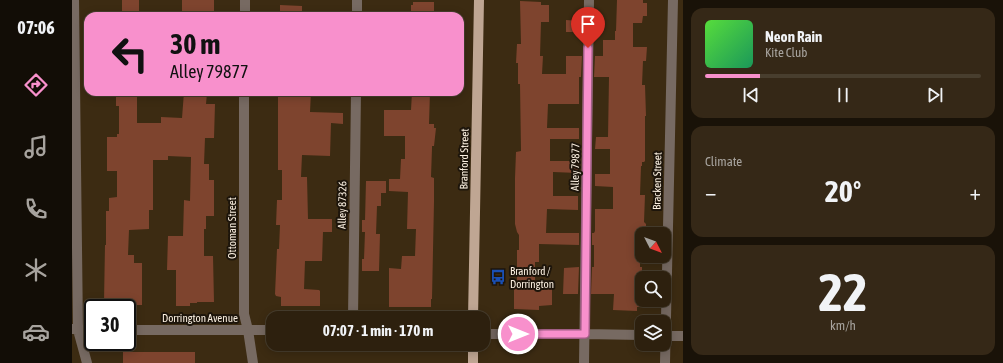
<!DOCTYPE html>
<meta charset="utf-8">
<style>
:root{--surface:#2d200e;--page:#352817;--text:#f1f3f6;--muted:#a7a39e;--line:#483e2e;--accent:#f890cc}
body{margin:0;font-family:"Asap Condensed",sans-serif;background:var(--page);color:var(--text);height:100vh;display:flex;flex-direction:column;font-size:15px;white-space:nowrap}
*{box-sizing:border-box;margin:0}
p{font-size:13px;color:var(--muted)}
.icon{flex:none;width:22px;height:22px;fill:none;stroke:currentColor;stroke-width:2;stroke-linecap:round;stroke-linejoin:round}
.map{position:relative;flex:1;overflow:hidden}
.drawer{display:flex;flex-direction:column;gap:8px;padding:8px;background:#191208;width:320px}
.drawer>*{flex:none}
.guide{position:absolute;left:12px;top:12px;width:380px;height:84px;border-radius:12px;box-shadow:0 2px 10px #0003,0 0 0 1px var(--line);background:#f890cc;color:#111;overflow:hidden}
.needle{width:26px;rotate:132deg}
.controls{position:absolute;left:563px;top:227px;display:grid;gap:8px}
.controls a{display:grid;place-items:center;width:36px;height:36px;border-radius:8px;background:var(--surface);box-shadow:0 2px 10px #0003,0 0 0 1px var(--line);font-size:20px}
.speed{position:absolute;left:12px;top:299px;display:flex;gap:8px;font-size:20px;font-weight:700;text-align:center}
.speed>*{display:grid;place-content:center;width:52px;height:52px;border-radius:50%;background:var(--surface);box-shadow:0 2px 10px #0003,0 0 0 1px var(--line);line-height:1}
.speed .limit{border:2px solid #111;border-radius:6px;background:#fff;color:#111}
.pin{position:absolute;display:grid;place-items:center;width:34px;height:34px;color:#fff;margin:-41px -17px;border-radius:50% 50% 50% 0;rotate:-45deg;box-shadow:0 0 4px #0007}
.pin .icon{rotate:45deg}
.me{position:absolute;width:44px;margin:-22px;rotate:90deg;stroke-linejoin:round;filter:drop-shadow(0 0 3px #0008)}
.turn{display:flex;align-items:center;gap:14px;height:84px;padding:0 20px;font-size:18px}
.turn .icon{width:52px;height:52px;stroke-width:2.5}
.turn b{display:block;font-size:28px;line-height:34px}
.big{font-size:30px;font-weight:700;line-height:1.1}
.drawer .widget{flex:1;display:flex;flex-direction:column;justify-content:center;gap:6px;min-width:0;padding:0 14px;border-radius:12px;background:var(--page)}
.drawer .dial{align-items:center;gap:0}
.dial b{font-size:52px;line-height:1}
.song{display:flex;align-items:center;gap:12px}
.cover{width:48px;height:48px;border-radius:6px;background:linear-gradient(135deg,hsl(110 70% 55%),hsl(150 70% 35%))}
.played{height:4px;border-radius:2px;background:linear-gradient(90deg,var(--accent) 20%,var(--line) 20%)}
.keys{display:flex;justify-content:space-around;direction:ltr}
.heat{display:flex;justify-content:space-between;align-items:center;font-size:22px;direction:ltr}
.trip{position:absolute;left:194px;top:311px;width:224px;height:40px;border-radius:12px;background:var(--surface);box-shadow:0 2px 10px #0003,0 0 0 1px var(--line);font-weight:700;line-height:40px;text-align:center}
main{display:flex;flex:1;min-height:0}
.menu{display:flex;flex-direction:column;width:72px;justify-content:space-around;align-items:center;background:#120d06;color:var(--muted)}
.menu .icon{width:28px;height:28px}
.menu .current{color:var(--accent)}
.menu b{font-size:18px;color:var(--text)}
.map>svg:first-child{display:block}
.building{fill:#7e442e}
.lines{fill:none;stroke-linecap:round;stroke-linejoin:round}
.minor{stroke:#776a62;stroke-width:10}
.major{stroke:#bfa693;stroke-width:10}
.route-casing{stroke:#a15e85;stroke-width:10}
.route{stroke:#f890cc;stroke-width:7}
.labels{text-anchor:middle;stroke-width:4;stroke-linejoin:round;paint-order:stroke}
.street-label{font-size:11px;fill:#fcf1e2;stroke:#1d150b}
.poi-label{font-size:11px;fill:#fcf1e2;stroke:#1d150b;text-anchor:start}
</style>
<main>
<nav class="menu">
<b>07:06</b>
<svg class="icon current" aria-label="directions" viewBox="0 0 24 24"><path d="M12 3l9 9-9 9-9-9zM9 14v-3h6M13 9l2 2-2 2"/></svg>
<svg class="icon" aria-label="music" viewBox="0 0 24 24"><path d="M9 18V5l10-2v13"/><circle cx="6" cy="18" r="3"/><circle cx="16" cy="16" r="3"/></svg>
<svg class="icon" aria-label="phone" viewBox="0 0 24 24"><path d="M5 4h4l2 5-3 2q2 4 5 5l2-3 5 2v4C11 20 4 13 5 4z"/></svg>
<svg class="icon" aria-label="climate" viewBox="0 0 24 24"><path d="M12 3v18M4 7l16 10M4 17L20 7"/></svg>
<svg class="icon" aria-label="car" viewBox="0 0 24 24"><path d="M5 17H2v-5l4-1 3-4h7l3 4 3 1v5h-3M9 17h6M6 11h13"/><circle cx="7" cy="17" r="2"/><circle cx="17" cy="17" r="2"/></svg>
</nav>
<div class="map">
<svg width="611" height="363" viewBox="0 0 611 363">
<rect width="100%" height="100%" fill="#3c2b12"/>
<path class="building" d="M 50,0 L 67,0 L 67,16 L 50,16 Z
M 110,0 L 142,0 L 142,12 L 128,12 L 128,14 L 110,14 Z
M 545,0 L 571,0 L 571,3 L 575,3 L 575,16 L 571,16 L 570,23 L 561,23 L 561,47 L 575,47 L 574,61 L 571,61 L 570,85 L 573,85 L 574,116 L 573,116 L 573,161 L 572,162 L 570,162 L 570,166 L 569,166 L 568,195 L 573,195 L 572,222 L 574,224 L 574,234 L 568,234 L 568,267 L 570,267 L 570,307 L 565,307 L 565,311 L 541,310 L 542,294 L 519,294 L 520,267 L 522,267 L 522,245 L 520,245 L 520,233 L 522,233 L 523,231 L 523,209 L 541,209 L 541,187 L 523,186 L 523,174 L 538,174 L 538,149 L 523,149 L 524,137 L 536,137 L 537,77 L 522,77 L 523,56 L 531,56 L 531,40 L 543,40 L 543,31 L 544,31 Z
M 448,1 L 469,2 L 469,5 L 477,5 L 477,22 L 469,22 L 468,56 L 471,56 L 470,74 L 494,74 L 494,56 L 510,56 L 509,77 L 507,77 L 507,104 L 476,104 L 475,128 L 507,128 L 507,139 L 478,139 L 478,161 L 506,161 L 506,173 L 481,172 L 481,196 L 506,196 L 506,210 L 475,209 L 474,233 L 507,233 L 507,245 L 467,244 L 467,262 L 463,262 L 463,284 L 480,284 L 480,305 L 467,306 L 467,310 L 442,309 L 442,283 L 445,284 L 445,250 L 447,250 L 447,235 L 445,232 L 443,224 L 443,178 L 444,152 L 449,151 L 448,84 L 446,84 L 446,63 L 444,63 L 445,44 L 449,44 Z
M 341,2 L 362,2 L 362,16 L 339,16 L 339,5 L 341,5 Z
M 208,5 L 230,6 L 230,16 L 208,16 Z
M 494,20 L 508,21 L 508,32 L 494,32 Z
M 44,92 L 65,92 L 65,123 L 89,123 L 89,117 L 110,118 L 112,92 L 135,93 L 134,104 L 143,104 L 142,138 L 133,138 L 132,164 L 137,164 L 137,180 L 142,180 L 142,216 L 134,216 L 134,229 L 132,229 L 132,256 L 141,256 L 142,302 L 125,302 L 125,303 L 118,303 L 118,306 L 104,306 L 104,270 L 95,270 L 96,236 L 111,236 L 112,200 L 118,201 L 119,157 L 96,156 L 96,160 L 81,160 L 81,210 L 77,210 L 77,229 L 57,230 L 56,255 L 62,255 L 62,263 L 70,263 L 70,305 L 55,305 L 55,302 L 32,302 L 33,245 L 34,245 L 34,211 L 37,211 L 37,198 L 45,197 L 45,171 L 35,171 L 35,137 L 45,137 L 45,134 L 47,134 L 47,106 L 44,106 Z
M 206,92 L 239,92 L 238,112 L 271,113 L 271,124 L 259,123 L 258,156 L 230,155 L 229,177 L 235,177 L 236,219 L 260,219 L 260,232 L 251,232 L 250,261 L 233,261 L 232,289 L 247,290 L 248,291 L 248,306 L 209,306 L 209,297 L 204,296 L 203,294 L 205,249 L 207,249 L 208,225 L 204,225 L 205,200 L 210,200 L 210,170 L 206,170 Z
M 340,92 L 358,92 L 357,124 L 362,124 L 362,128 L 364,128 L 362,146 L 360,146 L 360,148 L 359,177 L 362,178 L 362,202 L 360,299 L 359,299 L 359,307 L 317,307 L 317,268 L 329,269 L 330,256 L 343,256 L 344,229 L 335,229 L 336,192 L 317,191 L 317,179 L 328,179 L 329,159 L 333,159 L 333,136 L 312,136 L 312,110 L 339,110 Z
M 294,181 L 314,181 L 314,193 L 309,193 L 309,206 L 305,206 L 304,234 L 308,234 L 307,271 L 290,271 L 290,259 L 292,259 L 293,232 L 290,232 L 290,220 L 293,220 Z
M 507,267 L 506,294 L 491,294 L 492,268 Z
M 51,352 L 123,352 L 123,363 L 51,363 Z"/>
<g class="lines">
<path class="minor" d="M 2,0 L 6,330 L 15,363
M 173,16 L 173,0
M 285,16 L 285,0
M 172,92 L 172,314 L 176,330 L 181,363
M 281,318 L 284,92
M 0,329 L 21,330
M 55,330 L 201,330
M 411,334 L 513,334 L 570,335
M 592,336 L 611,336
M 512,363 L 517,0
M 593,363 L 601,0"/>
<path class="major" d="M 401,318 L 407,0
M 401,363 L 401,344"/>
</g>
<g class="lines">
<g class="route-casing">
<path id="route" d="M 446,334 L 513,334 L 516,48"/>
</g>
<use href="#route" class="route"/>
</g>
<defs>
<g id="bus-bare" transform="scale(1.2)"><path d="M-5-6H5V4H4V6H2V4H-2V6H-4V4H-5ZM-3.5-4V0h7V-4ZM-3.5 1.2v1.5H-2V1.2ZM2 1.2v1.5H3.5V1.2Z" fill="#1a4fb4" stroke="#1d150b" stroke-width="2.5" paint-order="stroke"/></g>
</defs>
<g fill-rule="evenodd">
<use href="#bus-bare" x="426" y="277"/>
</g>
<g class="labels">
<g class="street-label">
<text transform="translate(392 159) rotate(-89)" y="4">Branford Street</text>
<text transform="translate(503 167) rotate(-89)" y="4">Alley 79877</text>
<text transform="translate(585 181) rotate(-89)" y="4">Bracken Street</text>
<text transform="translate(270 205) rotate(-89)" y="4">Alley 87326</text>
<text transform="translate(160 228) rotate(-90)" y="4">Ottoman Street</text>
<text x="128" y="322">Dorrington Avenue</text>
</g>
<g class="poi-label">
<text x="438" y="275">Branford /<tspan x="438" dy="13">Dorrington</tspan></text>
</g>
</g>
</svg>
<div class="controls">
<a><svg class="needle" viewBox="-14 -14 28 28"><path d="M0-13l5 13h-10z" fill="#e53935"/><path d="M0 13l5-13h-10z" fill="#a7a39e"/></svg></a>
<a><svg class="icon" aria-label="search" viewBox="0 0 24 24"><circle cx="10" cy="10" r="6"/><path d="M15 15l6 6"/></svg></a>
<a><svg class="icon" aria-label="layers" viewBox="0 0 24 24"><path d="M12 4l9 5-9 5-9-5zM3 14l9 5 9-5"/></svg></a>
</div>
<div class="speed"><div class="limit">30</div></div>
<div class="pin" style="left:516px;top:48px;background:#d93025"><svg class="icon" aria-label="arrive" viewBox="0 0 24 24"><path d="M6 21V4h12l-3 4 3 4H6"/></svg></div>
<svg class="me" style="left:446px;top:334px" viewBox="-20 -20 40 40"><circle r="17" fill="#f890cc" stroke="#fff" stroke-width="3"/><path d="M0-11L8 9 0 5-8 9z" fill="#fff"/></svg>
<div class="trip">07:07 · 1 min · 170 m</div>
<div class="guide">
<div class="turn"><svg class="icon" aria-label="left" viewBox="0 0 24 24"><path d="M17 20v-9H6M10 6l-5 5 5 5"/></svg><div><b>30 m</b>Alley 79877</div></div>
</div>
</div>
<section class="drawer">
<div class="widget">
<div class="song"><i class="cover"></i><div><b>Neon Rain</b><p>Kite Club</p></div></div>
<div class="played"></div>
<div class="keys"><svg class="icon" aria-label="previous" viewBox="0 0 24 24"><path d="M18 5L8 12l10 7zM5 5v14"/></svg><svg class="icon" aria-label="pause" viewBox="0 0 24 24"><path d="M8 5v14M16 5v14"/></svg><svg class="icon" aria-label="next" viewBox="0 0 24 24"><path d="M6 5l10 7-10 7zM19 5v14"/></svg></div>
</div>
<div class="widget"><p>Climate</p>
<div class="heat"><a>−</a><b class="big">20°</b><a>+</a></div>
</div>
<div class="widget dial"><b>22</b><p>km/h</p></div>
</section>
</main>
